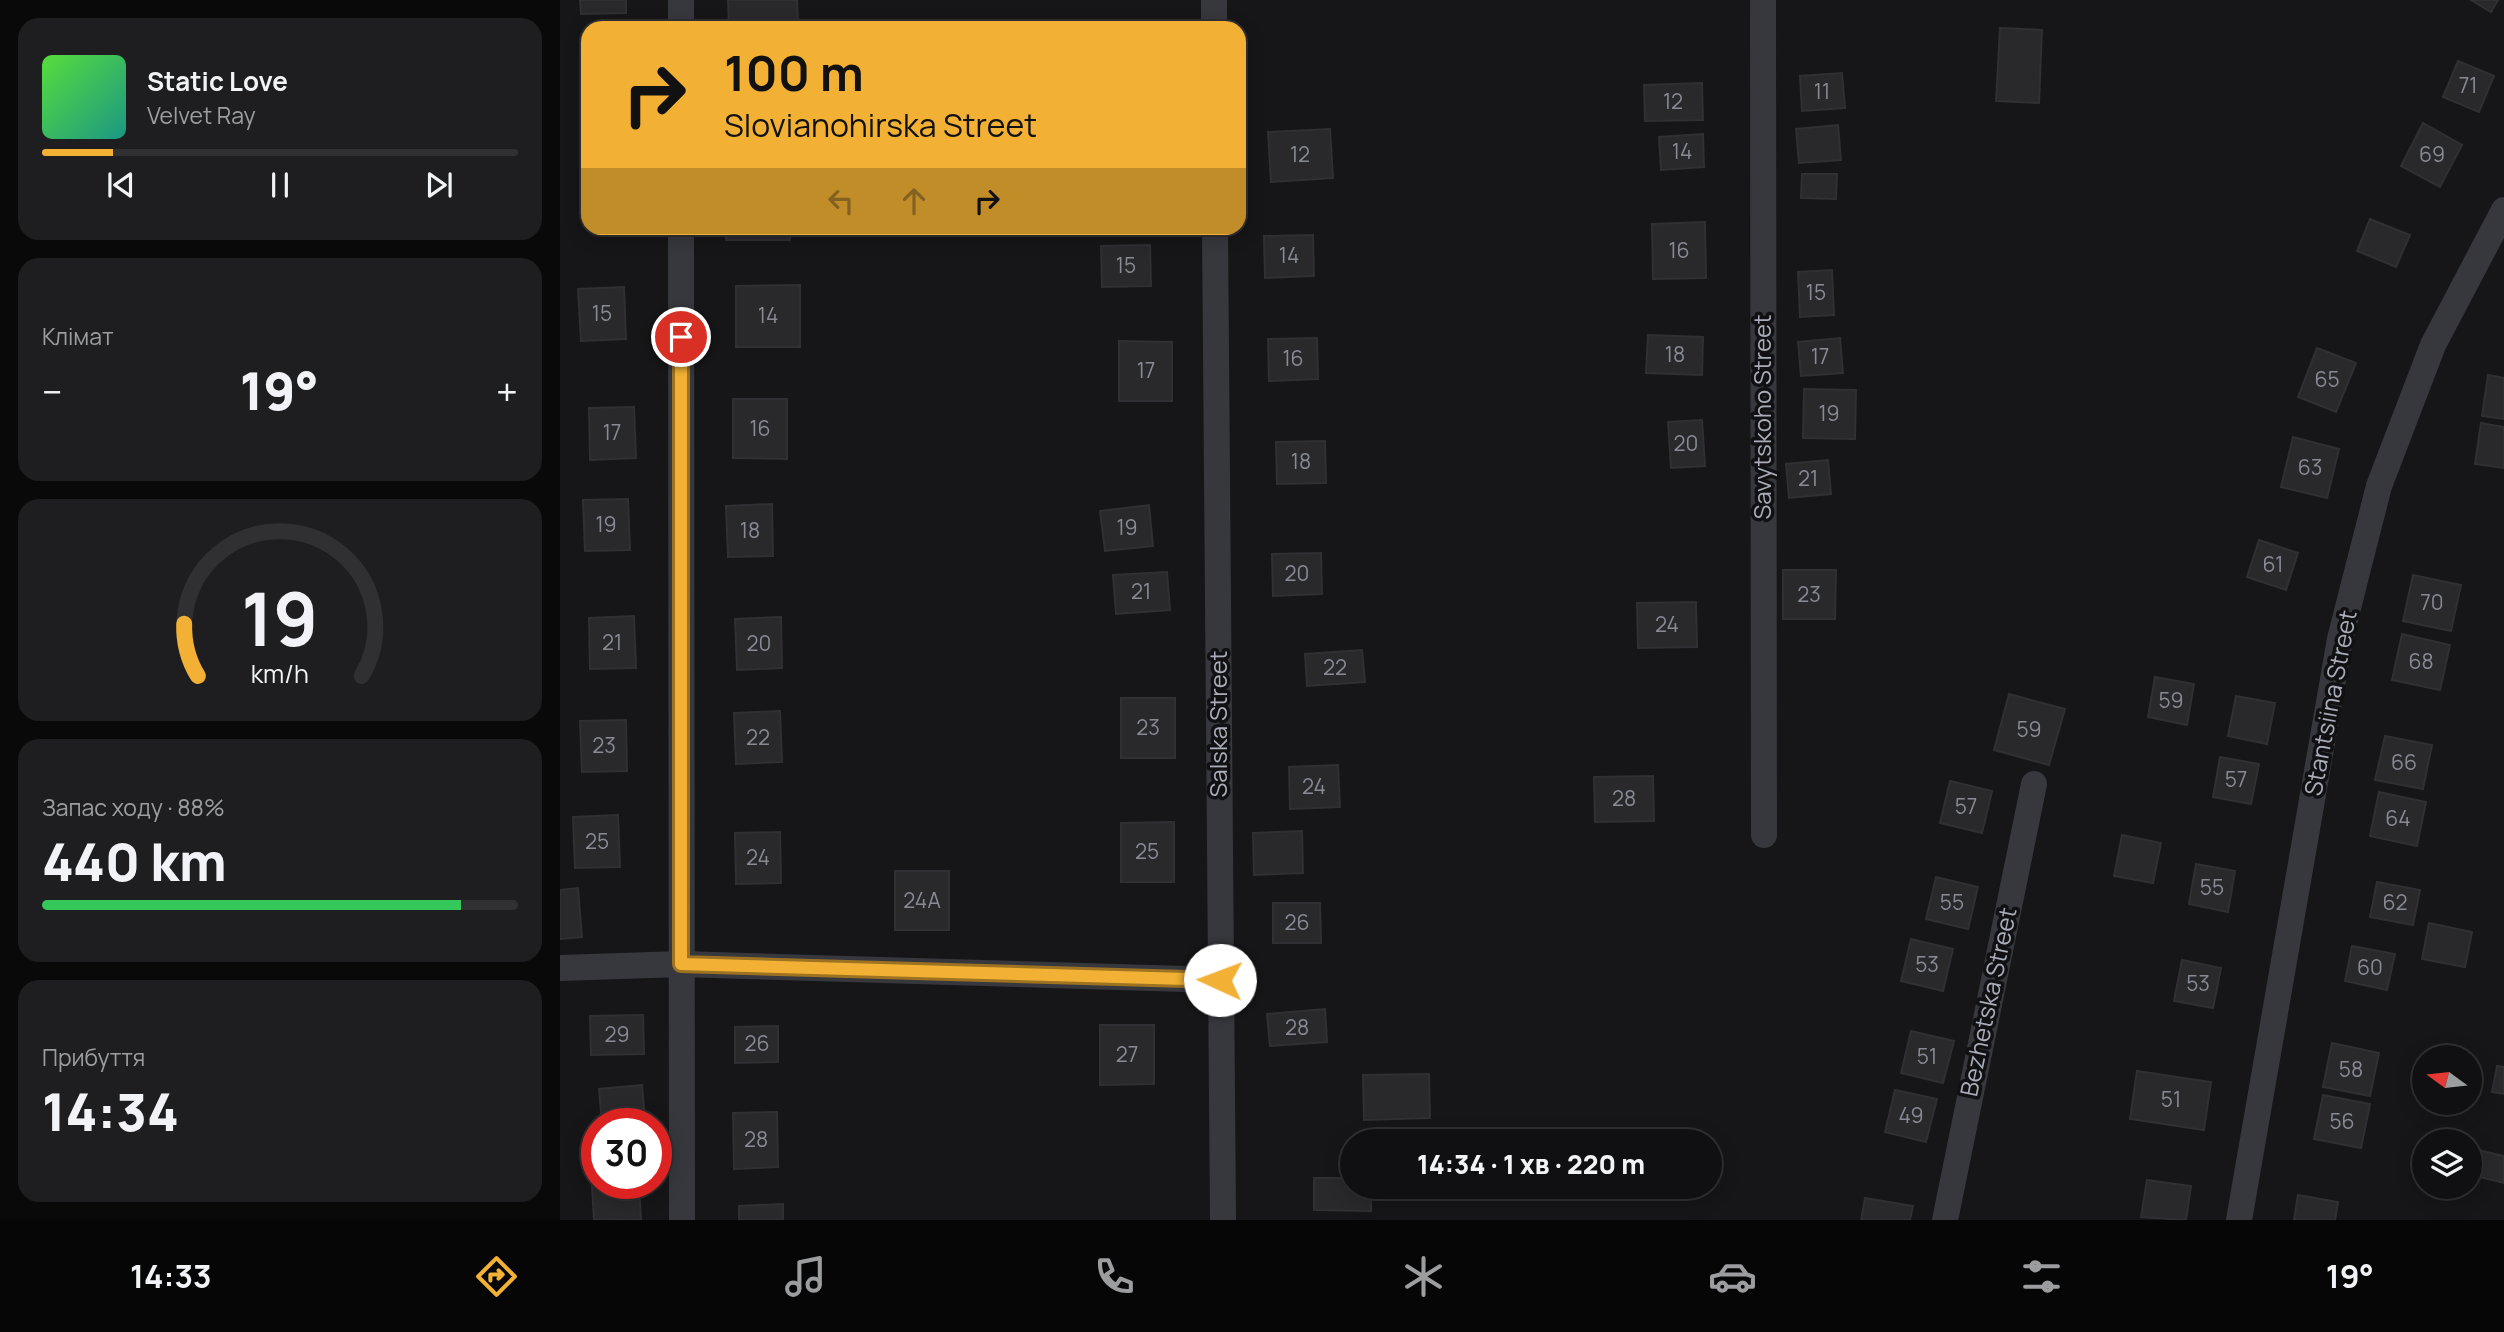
<!DOCTYPE html>
<html lang="uk">
<meta charset="utf-8">
<style>
:root{--surface:#101012;--page:#1e1e20;--text:#f1f3f6;--muted:#9c9d9f;--line:#303032;--accent:#f2b134}
body{margin:0;font-family:Manrope,sans-serif;background:var(--page);color:var(--text);height:100vh;display:flex;flex-direction:column;font-size:26px;white-space:nowrap}
*{box-sizing:border-box;margin:0}
p{font-size:23px;color:var(--muted)}
.icon{flex:none;width:38px;height:38px;fill:none;stroke:currentColor;stroke-width:2;stroke-linecap:round;stroke-linejoin:round}
.map{position:relative;flex:1;overflow:hidden}
.details{display:flex;flex-direction:column;gap:18px;padding:18px;background:#09090a;width:560px}
.details>*{flex:none}
.banner{position:absolute;left:21px;top:21px;width:665px;height:214px;border-radius:21px;box-shadow:0 4px 18px #0003,0 0 0 2px var(--line);background:#f2b134;color:#111;overflow:hidden}
.needle{width:46px;rotate:285deg}
.controls{position:absolute;left:1852px;top:1045px;display:grid;gap:14px}
.controls a{display:grid;place-items:center;width:70px;height:70px;border-radius:50%;background:var(--surface);box-shadow:0 4px 18px #0003,0 0 0 2px var(--line);font-size:35px}
.speed{position:absolute;left:21px;top:1108px;display:flex;gap:14px;font-size:35px;font-weight:700;text-align:center}
.speed>*{display:grid;place-content:center;width:91px;height:91px;border-radius:50%;background:var(--surface);box-shadow:0 4px 18px #0003,0 0 0 2px var(--line);line-height:1}
.speed .limit{border:10px solid #d22;background:#fff;color:#111}
.pin{position:absolute;display:grid;place-items:center;width:60px;height:60px;color:#fff;margin:-30px;border:4px solid #fff;border-radius:50%;box-shadow:0 2px 7px #0007}
.me{position:absolute;width:77px;margin:-38px;rotate:272deg;stroke-linejoin:round;filter:drop-shadow(0 0 5px #0008)}
.turn{display:flex;align-items:center;gap:24px;height:147px;padding:0 28px;font-size:32px}
.turn .icon{width:91px;height:91px;stroke-width:2.5}
.turn b{display:block;font-size:49px;line-height:60px}
.lanes{display:flex;align-items:center;height:66px;padding:0 28px;background:#0003;justify-content:center;gap:35px;direction:ltr}
.lanes .off{opacity:.35}
.big{font-size:52px;font-weight:800;line-height:1.1}
.details .widget{flex:1;display:flex;flex-direction:column;justify-content:center;gap:10px;min-width:0;padding:0 24px;border-radius:21px;background:var(--page)}
.details .dial{align-items:center;gap:0}
.dial svg{height:182px;overflow:visible;fill:none;stroke:var(--line);stroke-width:7;stroke-linecap:round;text-anchor:middle}
.dial text{fill:var(--text);stroke:none}
.song{display:flex;align-items:center;gap:21px}
.cover{width:84px;height:84px;border-radius:10px;background:linear-gradient(135deg,hsl(110 70% 55%),hsl(170 70% 35%))}
.played{height:7px;border-radius:4px;background:linear-gradient(90deg,var(--accent) 15%,var(--line) 15%)}
.keys{display:flex;justify-content:space-around;direction:ltr}
.heat{display:flex;justify-content:space-between;align-items:center;font-size:38px;direction:ltr}
.charge{height:10px;border-radius:5px;background:linear-gradient(90deg,#34c759 88%,var(--line) 0)}
.trip{position:absolute;left:780px;top:1129px;width:382px;height:70px;border-radius:35px;background:var(--surface);box-shadow:0 4px 18px #0003,0 0 0 2px var(--line);font-weight:800;line-height:70px;text-align:center}
.tabs{display:flex;height:112px;justify-content:space-around;align-items:center;background:#060607;color:var(--muted)}
.tabs .icon{width:49px;height:49px}
.tabs .current{color:var(--accent)}
.tabs b{font-size:32px;color:var(--text)}
main{display:flex;flex:1;min-height:0}
.map>svg:first-child{display:block}
.building{fill:#29292c;stroke:#303034;stroke-width:2}
.lines{fill:none;stroke-linecap:round;stroke-linejoin:round}
.street{stroke:#37383d;stroke-width:26}
.route-casing{stroke:#9d7322;stroke-width:18}
.route{stroke:#f2b134;stroke-width:12}
.labels{text-anchor:middle;stroke-width:7;stroke-linejoin:round;paint-order:stroke}
.number-label{font-size:21px;fill:#888b94}
.street-label{font-size:24px;fill:#a8adb8;stroke:#111113}
</style>
<main>
<section class="details">
<div class="widget">
<div class="song"><i class="cover"></i><div><b>Static Love</b><p>Velvet Ray</p></div></div>
<div class="played"></div>
<div class="keys"><svg class="icon" aria-label="previous" viewBox="0 0 24 24"><path d="M18 5L8 12l10 7zM5 5v14"/></svg><svg class="icon" aria-label="pause" viewBox="0 0 24 24"><path d="M8 5v14M16 5v14"/></svg><svg class="icon" aria-label="next" viewBox="0 0 24 24"><path d="M6 5l10 7-10 7zM19 5v14"/></svg></div>
</div>
<div class="widget"><p>Клімат</p>
<div class="heat"><a>−</a><b class="big">19°</b><a>+</a></div>
</div>
<div class="widget dial"><svg viewBox="0 0 100 80">
<path d="M14 69A42 42 0 1 1 86 69"/>
<path d="M14 69A42 42 0 0 1 8 46" stroke="#f2b134"/>
<text x="50" y="56" font-size="32" font-weight="700">19</text>
<text x="50" y="72" font-size="11">km/h</text>
</svg></div>
<div class="widget"><p>Запас ходу · 88%</p><b class="big">440 km</b><div class="charge"></div></div>
<div class="widget"><p>Прибуття</p><b class="big">14:34</b></div>
</section>
<div class="map">
<svg width="1944" height="1220" viewBox="0 0 1944 1220">
<rect width="100%" height="100%" fill="#161618"/>
<path class="building" d="M 20,0 L 66,0 L 66,13 L 21,14 Z
M 168,0 L 237,0 L 238,23 L 169,27 Z
M 1911,0 L 1938,0 L 1931,12 Z
M 1440,28 L 1482,30 L 1479,103 L 1436,101 Z
M 1898,61 L 1934,76 L 1919,112 L 1883,97 Z
M 1282,73 L 1285,108 L 1242,111 L 1240,76 Z
M 28,77 L 28,129 L 25,129 L 24,78 Z
M 1142,83 L 1143,120 L 1085,121 L 1084,85 Z
M 1863,123 L 1902,145 L 1880,187 L 1841,166 Z
M 1278,125 L 1281,160 L 1239,163 L 1236,129 Z
M 770,129 L 773,178 L 711,182 L 708,132 Z
M 1143,134 L 1144,167 L 1101,170 L 1099,137 Z
M 1242,174 L 1277,174 L 1276,199 L 1241,198 Z
M 1810,219 L 1850,235 L 1836,267 L 1797,251 Z
M 1145,222 L 1146,278 L 1093,279 L 1092,224 Z
M 166,228 L 230,228 L 230,240 L 166,240 Z
M 753,235 L 754,276 L 705,278 L 704,236 Z
M 590,245 L 591,286 L 542,287 L 541,246 Z
M 1272,270 L 1274,315 L 1240,317 L 1238,272 Z
M 240,285 L 240,347 L 176,347 L 176,286 Z
M 64,287 L 66,339 L 21,341 L 18,289 Z
M 1088,335 L 1143,337 L 1142,375 L 1086,373 Z
M 757,338 L 758,379 L 709,381 L 708,339 Z
M 1280,338 L 1283,373 L 1241,376 L 1238,342 Z
M 559,341 L 612,342 L 612,401 L 559,401 Z
M 1757,348 L 1796,363 L 1776,412 L 1738,397 Z
M 1928,375 L 1944,378 L 1944,419 L 1922,416 Z
M 1244,389 L 1296,390 L 1295,439 L 1243,438 Z
M 173,399 L 227,399 L 227,459 L 173,458 Z
M 74,407 L 76,458 L 30,460 L 29,408 Z
M 1142,420 L 1145,466 L 1111,468 L 1108,422 Z
M 1921,423 L 1944,427 L 1944,468 L 1915,464 Z
M 1733,437 L 1779,449 L 1767,498 L 1721,487 Z
M 765,441 L 766,483 L 717,484 L 716,442 Z
M 1268,460 L 1271,494 L 1229,498 L 1226,464 Z
M 68,499 L 70,550 L 25,551 L 23,500 Z
M 212,504 L 213,556 L 168,557 L 166,506 Z
M 589,505 L 593,546 L 545,551 L 540,511 Z
M 1699,540 L 1738,553 L 1726,590 L 1687,577 Z
M 761,553 L 762,594 L 713,596 L 712,554 Z
M 1223,570 L 1276,570 L 1275,619 L 1223,619 Z
M 607,572 L 610,610 L 556,614 L 553,575 Z
M 1853,575 L 1901,585 L 1891,631 L 1843,621 Z
M 1136,602 L 1137,647 L 1078,648 L 1077,603 Z
M 74,616 L 76,668 L 30,669 L 29,618 Z
M 221,617 L 222,668 L 177,670 L 175,619 Z
M 1842,634 L 1890,645 L 1880,690 L 1832,680 Z
M 802,650 L 805,682 L 747,686 L 745,654 Z
M 1595,677 L 1634,684 L 1627,725 L 1588,717 Z
M 1449,694 L 1505,709 L 1489,765 L 1434,750 Z
M 1676,696 L 1715,703 L 1707,744 L 1668,736 Z
M 561,698 L 615,698 L 615,758 L 561,758 Z
M 220,711 L 222,762 L 176,764 L 174,713 Z
M 66,720 L 67,771 L 22,772 L 20,721 Z
M 1825,736 L 1872,745 L 1863,789 L 1815,780 Z
M 1660,757 L 1699,764 L 1691,804 L 1653,797 Z
M 778,765 L 780,807 L 730,809 L 729,767 Z
M 1093,776 L 1094,821 L 1035,822 L 1034,777 Z
M 1390,781 L 1432,791 L 1422,833 L 1380,823 Z
M 1819,792 L 1866,802 L 1857,846 L 1810,836 Z
M 58,815 L 60,867 L 15,868 L 13,817 Z
M 614,822 L 614,882 L 561,882 L 561,823 Z
M 742,831 L 743,873 L 694,875 L 693,833 Z
M 220,832 L 221,883 L 176,884 L 175,833 Z
M 1562,835 L 1601,843 L 1593,883 L 1554,876 Z
M 1636,864 L 1675,871 L 1668,912 L 1629,904 Z
M 335,871 L 389,871 L 389,930 L 335,930 Z
M 1376,877 L 1418,887 L 1408,929 L 1366,919 Z
M 1817,882 L 1860,890 L 1853,925 L 1810,917 Z
M 18,888 L 22,937 L 0,939 L 0,890 Z
M 713,903 L 760,903 L 761,943 L 713,943 Z
M 1869,923 L 1912,932 L 1905,967 L 1862,959 Z
M 1351,939 L 1393,949 L 1383,991 L 1341,981 Z
M 1792,946 L 1835,954 L 1827,990 L 1785,981 Z
M 1622,960 L 1661,968 L 1653,1008 L 1614,1001 Z
M 765,1009 L 767,1042 L 710,1046 L 707,1014 Z
M 83,1015 L 84,1054 L 31,1055 L 30,1016 Z
M 540,1025 L 594,1025 L 594,1084 L 540,1085 Z
M 218,1026 L 218,1062 L 175,1063 L 175,1027 Z
M 1351,1031 L 1394,1041 L 1383,1083 L 1341,1073 Z
M 1772,1043 L 1819,1053 L 1810,1096 L 1763,1087 Z
M 1937,1066 L 1944,1067 L 1944,1094 L 1932,1092 Z
M 1577,1071 L 1651,1082 L 1644,1130 L 1570,1119 Z
M 869,1074 L 870,1118 L 804,1120 L 803,1075 Z
M 82,1085 L 85,1120 L 42,1124 L 39,1089 Z
M 1335,1090 L 1377,1099 L 1366,1142 L 1325,1132 Z
M 1763,1095 L 1810,1104 L 1801,1148 L 1754,1139 Z
M 217,1112 L 218,1167 L 174,1169 L 173,1113 Z
M 886,1135 L 886,1141 L 820,1141 L 820,1137 Z
M 1918,1150 L 1944,1156 L 1944,1183 L 1912,1175 Z
M 754,1178 L 793,1178 L 793,1186 L 811,1186 L 811,1211 L 754,1210 Z
M 1587,1180 L 1631,1186 L 1626,1220 L 1581,1217 Z
M 79,1184 L 81,1220 L 34,1220 L 32,1186 Z
M 1738,1195 L 1778,1202 L 1775,1220 L 1734,1220 Z
M 1305,1198 L 1353,1206 L 1350,1220 L 1301,1220 Z
M 223,1204 L 223,1220 L 179,1220 L 179,1206 Z"/>
<g class="lines">
<path class="street" d="M 654,0 L 654,28
M 1203,0 L 1204,835
M 121,28 L 121,0
M 121,228 L 122,1220
M 655,228 L 663,1220
M 0,968 L 121,964 L 660,980
M 1385,1220 L 1474,784
M 1679,1220 L 1780,639 L 1819,486 L 1873,345 L 1944,210"/>
</g>
<g class="lines">
<g class="route-casing">
<path id="route" d="M 121,337 L 121,964 L 660,980"/>
</g>
<use href="#route" class="route"/>
</g>
<g class="labels">
<g class="number-label">
<text x="1908" y="93">71</text>
<text x="1262" y="99">11</text>
<text x="1113" y="109">12</text>
<text x="1122" y="159">14</text>
<text x="740" y="162">12</text>
<text x="1872" y="162">69</text>
<text x="1119" y="258">16</text>
<text x="729" y="263">14</text>
<text x="566" y="273">15</text>
<text x="1256" y="300">15</text>
<text x="42" y="321">15</text>
<text x="208" y="323">14</text>
<text x="1115" y="362">18</text>
<text x="1260" y="364">17</text>
<text x="733" y="366">16</text>
<text x="586" y="378">17</text>
<text x="1767" y="387">65</text>
<text x="1269" y="421">19</text>
<text x="200" y="436">16</text>
<text x="52" y="440">17</text>
<text x="1126" y="451">20</text>
<text x="741" y="469">18</text>
<text x="1750" y="475">63</text>
<text x="1248" y="486">21</text>
<text x="46" y="532">19</text>
<text x="567" y="535">19</text>
<text x="190" y="538">18</text>
<text x="1713" y="572">61</text>
<text x="737" y="581">20</text>
<text x="581" y="599">21</text>
<text x="1249" y="602">23</text>
<text x="1872" y="610">70</text>
<text x="1107" y="632">24</text>
<text x="52" y="650">21</text>
<text x="199" y="651">20</text>
<text x="1861" y="669">68</text>
<text x="775" y="675">22</text>
<text x="1611" y="708">59</text>
<text x="588" y="735">23</text>
<text x="1469" y="737">59</text>
<text x="198" y="745">22</text>
<text x="44" y="753">23</text>
<text x="1844" y="770">66</text>
<text x="1676" y="787">57</text>
<text x="754" y="794">24</text>
<text x="1064" y="806">28</text>
<text x="1406" y="814">57</text>
<text x="1838" y="826">64</text>
<text x="37" y="849">25</text>
<text x="587" y="859">25</text>
<text x="198" y="865">24</text>
<text x="1652" y="895">55</text>
<text x="362" y="908">24А</text>
<text x="1392" y="910">55</text>
<text x="1835" y="910">62</text>
<text x="737" y="930">26</text>
<text x="1367" y="972">53</text>
<text x="1810" y="975">60</text>
<text x="1638" y="991">53</text>
<text x="737" y="1035">28</text>
<text x="57" y="1042">29</text>
<text x="197" y="1051">26</text>
<text x="567" y="1062">27</text>
<text x="1367" y="1064">51</text>
<text x="1791" y="1077">58</text>
<text x="1611" y="1107">51</text>
<text x="1351" y="1123">49</text>
<text x="1782" y="1129">56</text>
<text x="196" y="1147">28</text>
</g>
<g class="street-label">
<text transform="translate(1203 417) rotate(-90)" y="8">Savytskoho Street</text>
<text transform="translate(1771 703) rotate(-79)" y="8">Stantsiina Street</text>
<text transform="translate(659 724) rotate(-90)" y="8">Salska Street</text>
<text transform="translate(1429 1002) rotate(-78)" y="8">Bezhetska Street</text>
</g>
</g>
</svg>
<div class="controls">
<a><svg class="needle" viewBox="-14 -14 28 28"><path d="M0-13l5 13h-10z" fill="#e53935"/><path d="M0 13l5-13h-10z" fill="#9c9d9f"/></svg></a>
<a><svg class="icon" aria-label="layers" viewBox="0 0 24 24"><path d="M12 4l9 5-9 5-9-5zM3 14l9 5 9-5"/></svg></a>
</div>
<div class="speed"><div class="limit">30</div></div>
<div class="pin" style="left:121px;top:337px;background:#d93025"><svg class="icon" aria-label="arrive" viewBox="0 0 24 24"><path d="M6 21V4h12l-3 4 3 4H6"/></svg></div>
<svg class="me" style="left:660px;top:980px" viewBox="-20 -20 40 40"><circle r="19" fill="#fff"/><path d="M0-13L10 11 0 6-10 11z" fill="#f2b134"/></svg>
<div class="trip">14:34 · 1 хв · 220 m</div>
<div class="banner">
<div class="turn"><svg class="icon" aria-label="right" viewBox="0 0 24 24"><path d="M7 20v-9h11M14 6l5 5-5 5"/></svg><div><b>100 m</b>Slovianohirska Street</div></div>
<div class="lanes"><svg class="icon off" aria-label="left" viewBox="0 0 24 24"><path d="M17 20v-9H6M10 6l-5 5 5 5"/></svg><svg class="icon off" aria-label="ahead" viewBox="0 0 24 24"><path d="M12 20V5M6 11l6-6 6 6"/></svg><svg class="icon" aria-label="right" viewBox="0 0 24 24"><path d="M7 20v-9h11M14 6l5 5-5 5"/></svg></div>
</div>
</div>
</main>
<nav class="tabs">
<b>14:33</b>
<svg class="icon current" aria-label="directions" viewBox="0 0 24 24"><path d="M12 3l9 9-9 9-9-9zM9 14v-3h6M13 9l2 2-2 2"/></svg>
<svg class="icon" aria-label="music" viewBox="0 0 24 24"><path d="M9 18V5l10-2v13"/><circle cx="6" cy="18" r="3"/><circle cx="16" cy="16" r="3"/></svg>
<svg class="icon" aria-label="phone" viewBox="0 0 24 24"><path d="M5 4h4l2 5-3 2q2 4 5 5l2-3 5 2v4C11 20 4 13 5 4z"/></svg>
<svg class="icon" aria-label="climate" viewBox="0 0 24 24"><path d="M12 3v18M4 7l16 10M4 17L20 7"/></svg>
<svg class="icon" aria-label="car" viewBox="0 0 24 24"><path d="M5 17H2v-5l4-1 3-4h7l3 4 3 1v5h-3M9 17h6M6 11h13"/><circle cx="7" cy="17" r="2"/><circle cx="17" cy="17" r="2"/></svg>
<svg class="icon" aria-label="filters" viewBox="0 0 24 24"><path d="M4 7h16M4 17h16"/><circle cx="9" cy="7" r="2"/><circle cx="15" cy="17" r="2"/></svg>
<b>19°</b>
</nav>
